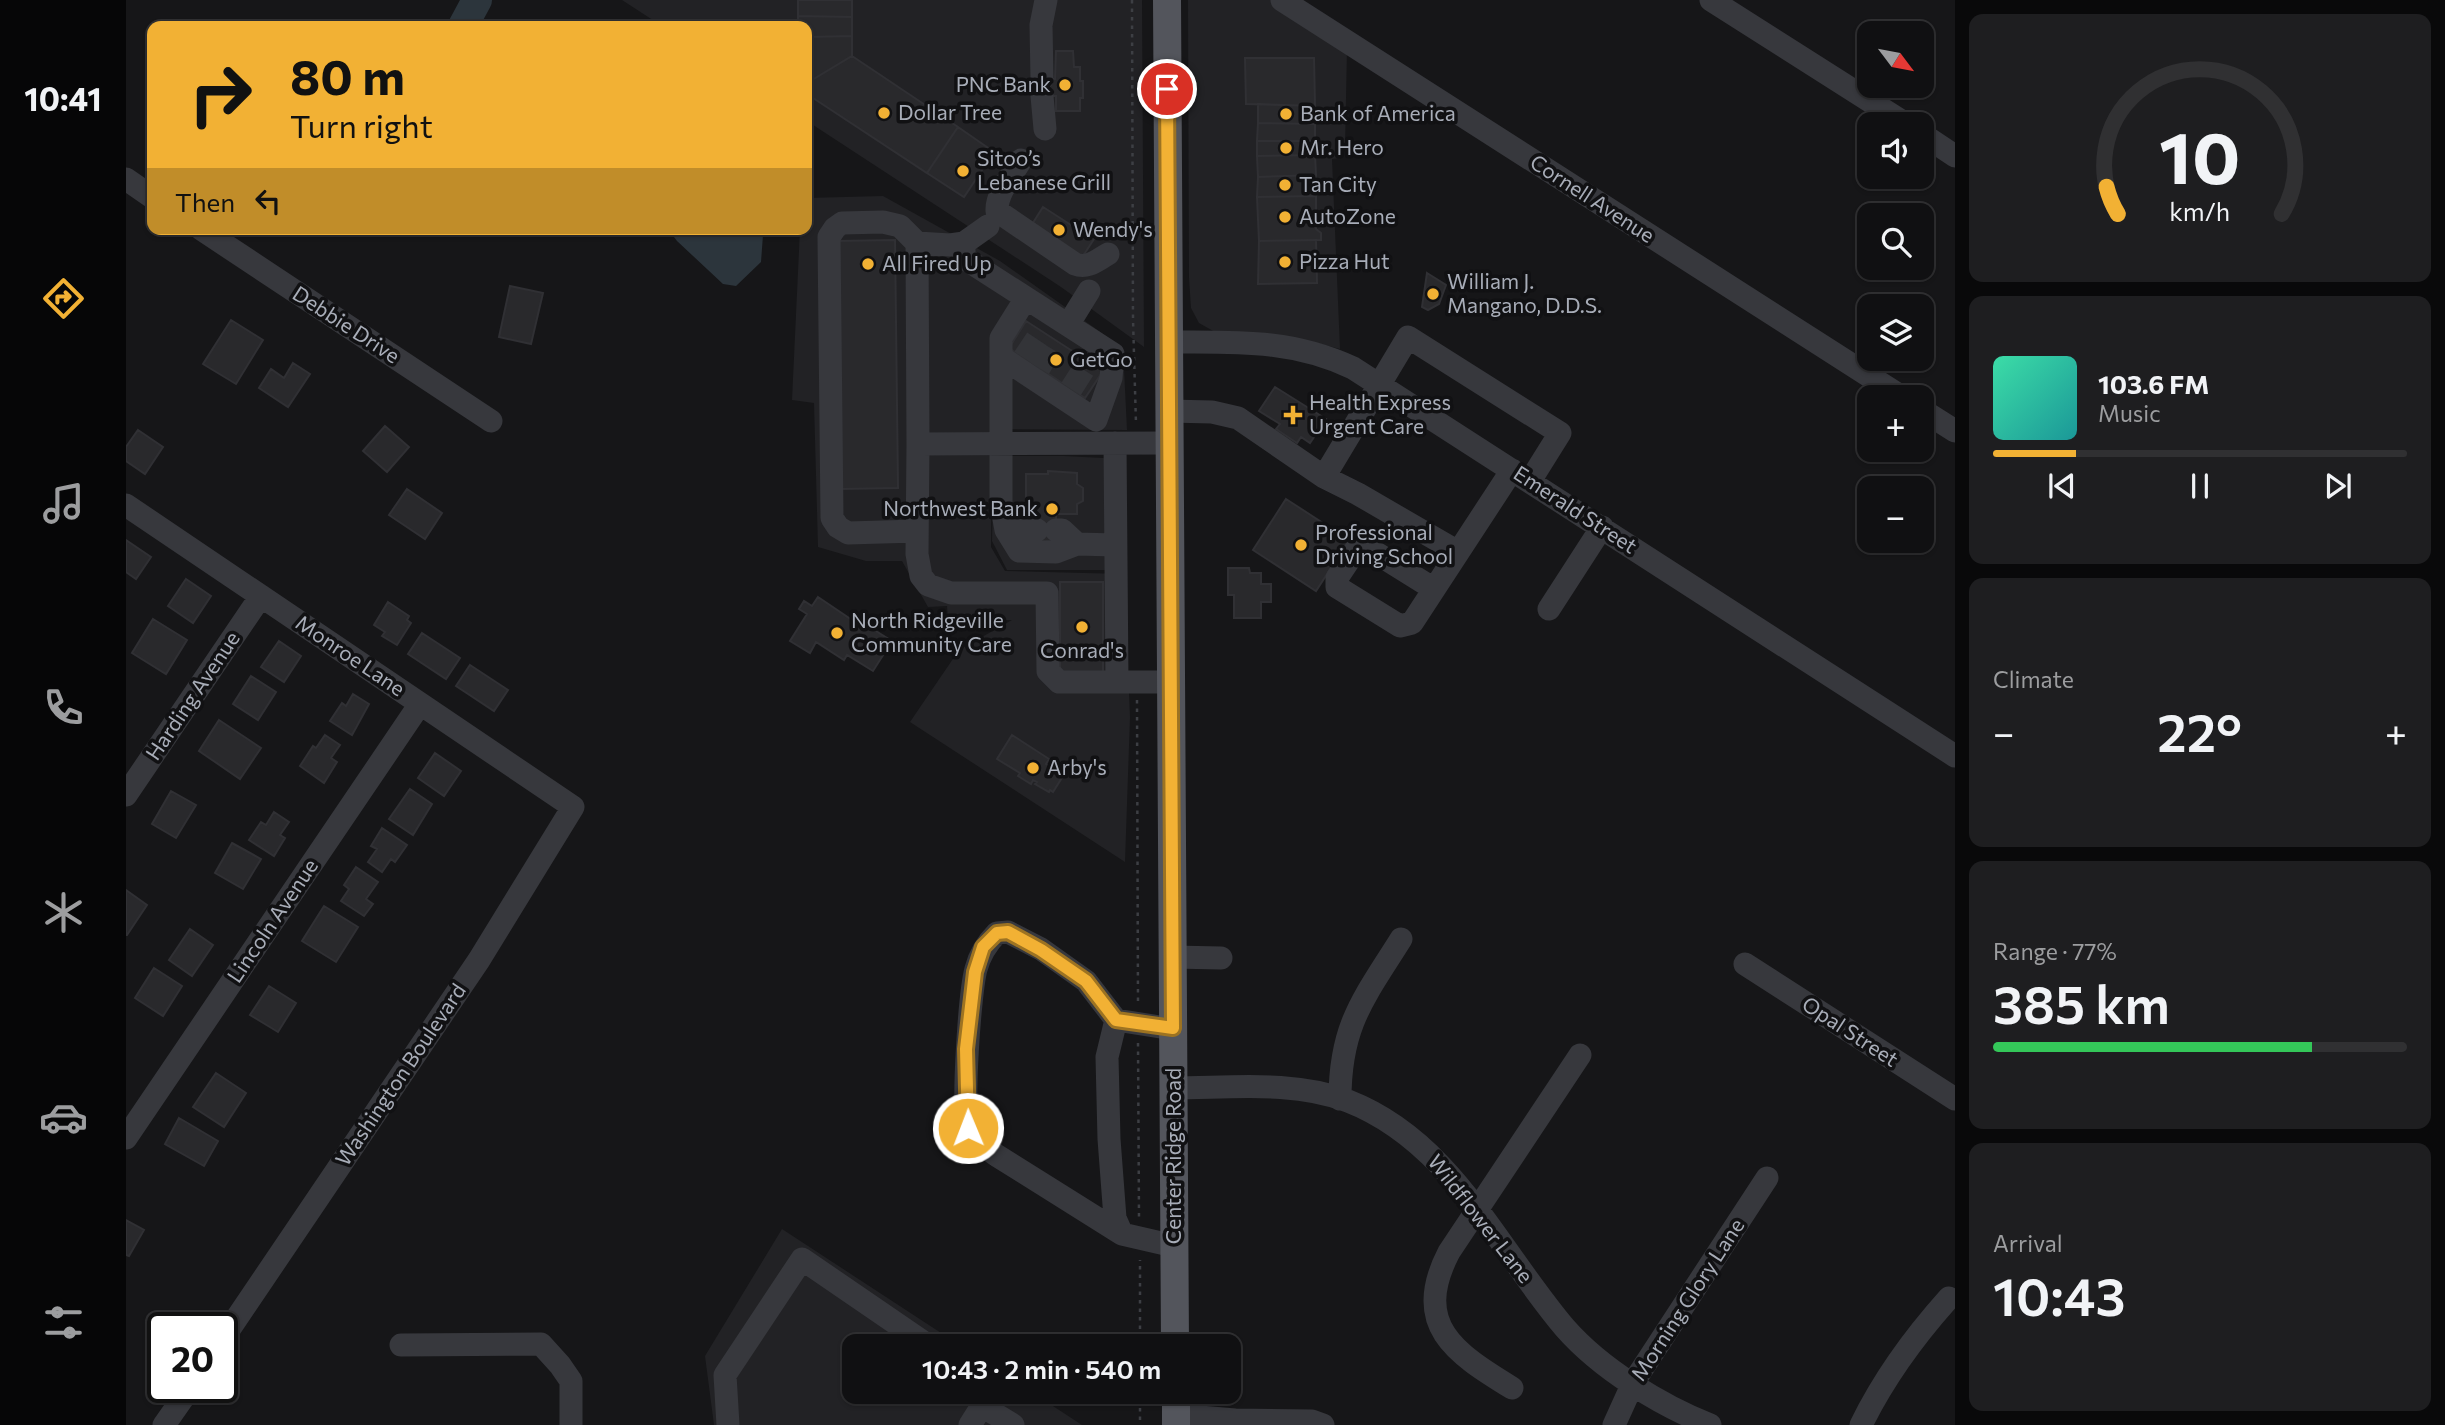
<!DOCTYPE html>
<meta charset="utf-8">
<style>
:root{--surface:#101012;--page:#1e1e20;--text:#f1f3f6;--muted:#9c9d9f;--line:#303032;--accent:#f2b134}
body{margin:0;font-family:Commissioner,sans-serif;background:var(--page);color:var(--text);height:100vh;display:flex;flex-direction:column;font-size:26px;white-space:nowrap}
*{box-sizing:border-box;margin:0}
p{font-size:23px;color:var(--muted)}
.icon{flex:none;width:38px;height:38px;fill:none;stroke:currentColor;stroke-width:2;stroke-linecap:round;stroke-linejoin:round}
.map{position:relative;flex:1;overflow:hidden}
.sheet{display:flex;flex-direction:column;gap:14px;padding:14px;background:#09090a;width:490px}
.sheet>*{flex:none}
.top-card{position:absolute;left:21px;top:21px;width:665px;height:214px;border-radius:14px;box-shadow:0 2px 5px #0004,0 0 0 2px var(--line);background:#f2b134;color:#111;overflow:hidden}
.needle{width:46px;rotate:122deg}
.fabs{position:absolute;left:1731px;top:21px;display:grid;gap:14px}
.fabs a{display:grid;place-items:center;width:77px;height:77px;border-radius:14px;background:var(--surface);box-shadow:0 2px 5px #0004,0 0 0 2px var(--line);font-size:35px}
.speed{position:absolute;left:21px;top:1312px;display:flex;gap:14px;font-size:35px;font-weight:700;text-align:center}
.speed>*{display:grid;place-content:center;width:91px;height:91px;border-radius:50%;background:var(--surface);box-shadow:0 2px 5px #0004,0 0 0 2px var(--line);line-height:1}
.speed .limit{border:4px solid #111;border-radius:10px;background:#fff;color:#111}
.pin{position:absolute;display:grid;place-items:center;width:60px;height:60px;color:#fff;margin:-30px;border:4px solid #fff;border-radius:50%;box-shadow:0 2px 7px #0007}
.me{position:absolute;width:77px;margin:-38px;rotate:359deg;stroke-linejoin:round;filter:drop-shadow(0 0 5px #0008)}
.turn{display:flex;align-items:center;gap:24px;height:147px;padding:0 28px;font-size:32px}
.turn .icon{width:91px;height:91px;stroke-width:2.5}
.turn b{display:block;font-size:49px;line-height:60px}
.then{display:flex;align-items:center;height:66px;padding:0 28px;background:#0003;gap:14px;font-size:26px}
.big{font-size:52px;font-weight:600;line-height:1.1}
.sheet .widget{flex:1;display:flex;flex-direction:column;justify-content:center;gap:10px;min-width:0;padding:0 24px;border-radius:14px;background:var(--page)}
.sheet .dial{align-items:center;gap:0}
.dial svg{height:182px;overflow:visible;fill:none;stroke:var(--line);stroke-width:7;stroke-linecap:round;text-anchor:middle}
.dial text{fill:var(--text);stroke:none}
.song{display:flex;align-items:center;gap:21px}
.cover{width:84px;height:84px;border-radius:10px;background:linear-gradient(135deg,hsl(160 70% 55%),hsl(180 70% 35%))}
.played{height:7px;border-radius:4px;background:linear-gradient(90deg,var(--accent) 20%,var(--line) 20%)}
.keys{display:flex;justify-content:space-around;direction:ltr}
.heat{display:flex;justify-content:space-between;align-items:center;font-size:38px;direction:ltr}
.charge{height:10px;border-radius:5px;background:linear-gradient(90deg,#34c759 77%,var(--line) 0)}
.trip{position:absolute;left:716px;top:1334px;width:399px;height:70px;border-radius:14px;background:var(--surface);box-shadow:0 2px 5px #0004,0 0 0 2px var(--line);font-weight:600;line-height:70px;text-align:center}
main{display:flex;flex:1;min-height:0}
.menu{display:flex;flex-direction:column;width:126px;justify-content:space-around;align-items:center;background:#060607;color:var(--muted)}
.menu .icon{width:49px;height:49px}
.menu .active{color:var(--accent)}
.menu b{font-size:32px;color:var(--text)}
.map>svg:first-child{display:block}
.built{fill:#222225}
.water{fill:#2c353c}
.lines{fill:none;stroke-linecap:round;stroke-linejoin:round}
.river{stroke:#2c353c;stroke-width:30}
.building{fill:#29292c;stroke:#303034;stroke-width:2}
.minor-tunnel{stroke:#333438;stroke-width:23;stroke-dasharray:23 11;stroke-linecap:butt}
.path{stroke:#3d3f44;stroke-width:2.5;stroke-dasharray:3.5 5;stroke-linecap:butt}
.minor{stroke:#37383d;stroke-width:23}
.major{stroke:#53555c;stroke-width:28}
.route-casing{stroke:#9d7322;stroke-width:18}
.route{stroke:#f2b134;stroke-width:12}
.poi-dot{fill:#f2b134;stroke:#111113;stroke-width:2.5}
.labels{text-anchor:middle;stroke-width:7;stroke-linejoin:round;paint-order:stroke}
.poi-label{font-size:21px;fill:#a8adb8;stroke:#111113;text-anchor:start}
.street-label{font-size:21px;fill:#a8adb8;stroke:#111113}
</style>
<main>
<nav class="menu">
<b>10:41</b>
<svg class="icon active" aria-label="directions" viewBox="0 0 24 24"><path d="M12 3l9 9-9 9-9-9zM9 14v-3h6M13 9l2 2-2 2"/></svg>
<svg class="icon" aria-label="music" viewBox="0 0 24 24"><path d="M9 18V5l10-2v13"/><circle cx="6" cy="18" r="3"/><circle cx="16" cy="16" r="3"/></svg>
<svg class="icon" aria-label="phone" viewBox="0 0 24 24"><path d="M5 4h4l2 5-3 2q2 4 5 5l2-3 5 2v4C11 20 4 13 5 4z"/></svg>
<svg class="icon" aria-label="climate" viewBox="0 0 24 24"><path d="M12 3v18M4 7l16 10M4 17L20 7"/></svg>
<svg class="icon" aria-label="car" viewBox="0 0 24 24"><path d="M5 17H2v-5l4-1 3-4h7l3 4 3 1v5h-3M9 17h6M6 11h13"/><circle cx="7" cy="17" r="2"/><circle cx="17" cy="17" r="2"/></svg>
<svg class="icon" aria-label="filters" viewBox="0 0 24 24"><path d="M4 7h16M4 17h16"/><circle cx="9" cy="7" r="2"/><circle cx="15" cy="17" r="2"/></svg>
</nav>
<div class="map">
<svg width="1829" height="1425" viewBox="0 0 1829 1425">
<rect width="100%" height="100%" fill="#161618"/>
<path class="built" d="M 496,0 L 1016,0 L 1018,347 L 935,287 L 681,121 L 681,26 L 536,26 Z
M 1062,0 L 1145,0 L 1221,49 L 1219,148 L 1213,158 L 1206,159 L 1214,349 L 1179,340 L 1089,332 L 1073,323 L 1065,308 L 1063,278 Z
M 757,196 L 874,261 L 997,348 L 1001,430 L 866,429 L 865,547 L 879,571 L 998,574 L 1004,717 L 999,862 L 784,722 L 833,650 L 886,620 L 822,620 L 821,606 L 802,607 L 776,561 L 740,561 L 692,547 L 688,403 L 666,400 L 674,229 L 681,229 L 681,198 Z
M 868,456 L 938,456 L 996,459 L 996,570 L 881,570 L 866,541 Z
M 656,1229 L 835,1346 L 728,1346 L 728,1391 L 904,1391 L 956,1425 L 588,1425 L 579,1356 Z"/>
<path class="water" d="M 542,229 L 640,229 L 637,235 L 635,262 L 610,286 L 597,284 L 551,241 Z"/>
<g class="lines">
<path class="river" d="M 337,26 L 351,0"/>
</g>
<path class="building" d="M 672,0 L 726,0 L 726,17 L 672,16 Z
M 672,16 L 726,17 L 726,36 L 681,37 L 681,26 L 672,26 Z
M 726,36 L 726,56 L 681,83 L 681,37 Z
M 930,51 L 947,51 L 948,67 L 954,67 L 954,81 L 957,81 L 957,98 L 954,98 L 954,111 L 930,111 L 930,96 L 908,96 L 908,79 L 929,79 Z
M 726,56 L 832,127 L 801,173 L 681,94 L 681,83 Z
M 1119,58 L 1188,58 L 1189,106 L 1120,104 Z
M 1132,104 L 1189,106 L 1189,124 L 1132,123 Z
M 1132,123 L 1189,124 L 1189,141 L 1131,141 Z
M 832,127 L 868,152 L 838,197 L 801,173 Z
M 1131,141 L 1189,141 L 1189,155 L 1131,156 Z
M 1189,155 L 1190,175 L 1132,177 L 1131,156 Z
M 1190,175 L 1190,196 L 1131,197 L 1132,177 Z
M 1190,196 L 1190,229 L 1195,233 L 1195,240 L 1133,241 L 1131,197 Z
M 917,207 L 945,225 L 948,221 L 959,229 L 957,232 L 968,239 L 955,259 L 905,226 Z
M 769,240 L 772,488 L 714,489 L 711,241 Z
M 1190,240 L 1191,283 L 1132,284 L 1133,241 Z
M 1301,273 L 1320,285 L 1313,304 L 1302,310 L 1296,307 Z
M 384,286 L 417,293 L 405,344 L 373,337 Z
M 105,320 L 137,340 L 110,384 L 77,364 Z
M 900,321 L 977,371 L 959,398 L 883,348 Z
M 167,363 L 184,374 L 162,407 L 133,388 L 145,369 L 158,378 Z
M 1149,387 L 1200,419 L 1184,443 L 1175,437 L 1171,443 L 1150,429 L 1154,424 L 1133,411 Z
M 259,426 L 283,447 L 261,472 L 237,451 Z
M 12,430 L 37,447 L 19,474 L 0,461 L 0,447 Z
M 922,471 L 951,473 L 951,484 L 957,488 L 957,501 L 951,504 L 951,514 L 930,514 L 930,541 L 911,542 L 911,514 L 900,515 L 900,474 L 922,474 Z
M 281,489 L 316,513 L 299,539 L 263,515 Z
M 1160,499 L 1223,540 L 1190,591 L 1127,550 Z
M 0,540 L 25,557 L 10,579 L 0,572 Z
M 1102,568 L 1123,568 L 1124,573 L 1135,573 L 1135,584 L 1145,584 L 1145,602 L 1135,602 L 1135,618 L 1108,618 L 1108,595 L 1102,595 Z
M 60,579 L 85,596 L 67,623 L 42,606 Z
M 934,582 L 977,582 L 977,673 L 934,673 Z
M 692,597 L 735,626 L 737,623 L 766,641 L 747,671 L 721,655 L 718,660 L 690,642 L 684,653 L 664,641 L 681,614 L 673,609 L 678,601 L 686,606 Z
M 262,602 L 283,616 L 281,620 L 285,623 L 271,645 L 256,636 L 259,632 L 248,625 Z
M 27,619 L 61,640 L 40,674 L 6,653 Z
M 296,633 L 334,658 L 320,679 L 282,654 Z
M 153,641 L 175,656 L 158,682 L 135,667 Z
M 344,665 L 382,690 L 368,711 L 330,686 Z
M 125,676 L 150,692 L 132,720 L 107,704 Z
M 227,694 L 243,704 L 226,735 L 204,721 L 216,703 L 220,706 Z
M 93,720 L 135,748 L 114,779 L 73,751 Z
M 199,735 L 214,745 L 205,758 L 211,762 L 198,783 L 174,766 L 187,746 L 190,748 Z
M 886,735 L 923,759 L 920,764 L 936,773 L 937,776 L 927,792 L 924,790 L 923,792 L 909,784 L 911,782 L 907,780 L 905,784 L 892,776 L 894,773 L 871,759 Z
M 309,753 L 335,771 L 318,796 L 292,778 Z
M 284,789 L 306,804 L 287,835 L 263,819 Z
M 45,791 L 70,805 L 50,838 L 26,824 Z
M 148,812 L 163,822 L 154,835 L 159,838 L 148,856 L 123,840 L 135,822 L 140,825 Z
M 256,828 L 281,845 L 269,862 L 265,859 L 256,872 L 242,862 L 251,849 L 245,846 Z
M 106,843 L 135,859 L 117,889 L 89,873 Z
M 230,867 L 252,882 L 240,899 L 247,904 L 238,916 L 215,901 L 223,889 L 218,885 Z
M 0,890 L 21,905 L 1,935 L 0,935 Z
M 198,906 L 232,927 L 210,962 L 176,941 Z
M 64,929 L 87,945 L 66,976 L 43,960 Z
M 28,968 L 56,986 L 37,1016 L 9,998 Z
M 143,986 L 170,1003 L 152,1032 L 124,1015 Z
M 90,1073 L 120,1093 L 98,1127 L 67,1107 Z
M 53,1118 L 92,1141 L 78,1166 L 39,1144 Z
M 0,1220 L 18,1230 L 3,1256 L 0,1255 Z"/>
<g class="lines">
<path class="minor-tunnel" d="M 898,358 L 916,331
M 913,368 L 930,340
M 945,389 L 963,361"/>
<path class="path" d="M 1006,0 L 1007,319 L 1010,424
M 1011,700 L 1012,1005
M 1012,1043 L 1013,1218
M 1014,1346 L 1014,1260
M 1014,1391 L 1014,1425"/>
<path class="minor" d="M 1156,0 L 1776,397
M 1585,0 L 1780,124
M 916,79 L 915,25 L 920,0
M 916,96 L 919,129
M 1796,134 L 1829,156
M 895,160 C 886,175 870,194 871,211 L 949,264 C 962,269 971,260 982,254
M 0,179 L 26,197
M 75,229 L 365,421
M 791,243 L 824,245 L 838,243 L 838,258 L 900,298 L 875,338 L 875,503 L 880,530 L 893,551 L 930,552 L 951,544 L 989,545
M 838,243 L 862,226
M 942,325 L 963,291
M 1043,342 C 1109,342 1166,339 1227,368 L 1829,756
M 875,357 L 970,420 L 985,378 L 987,354 L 900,298
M 1796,410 L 1829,431
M 1043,411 L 1086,412 L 1112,418 L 1198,477 L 1232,494 L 1332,552
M 989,443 L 991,682
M 1043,443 L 792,444 L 791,554 L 795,576 L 802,585 L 825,593 L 921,593 L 922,671 L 933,682 L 1045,682
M 1198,477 L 1282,337 L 1434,433 L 1404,481
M 0,505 L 447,807 L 353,960 L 96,1340
M 880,530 L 911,530
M 930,530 L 936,530 L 951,544
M 791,531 L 722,533 L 712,527 L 706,518 L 703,237 L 709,228 L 716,223 L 757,222 L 774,226 L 791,243 L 792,444
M 1308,589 L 1239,546 L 1231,548 L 1211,578 L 1211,587 L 1274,626 L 1286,623 L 1386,470
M 1423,609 L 1476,527
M 0,795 L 135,596
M 1047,957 L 1095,958
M 1619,964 L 1829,1099
M 990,1020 L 960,981 L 915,949 L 882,932 L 871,933 C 860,944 854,954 850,969 C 844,991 835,1114 843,1130 C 849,1140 861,1148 870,1155 L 996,1234
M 1047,1029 L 990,1020 L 981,1057 L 983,1139 L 989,1218 L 996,1234 L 1048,1246
M 1047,1088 C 1104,1088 1168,1080 1222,1101 C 1325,1141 1371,1248 1439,1328 C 1475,1369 1534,1405 1584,1425
M 1214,1099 C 1214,1025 1238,998 1275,939
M 0,1138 L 294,704
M 275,1345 L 415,1344 L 434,1365 L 445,1381 L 445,1425
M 1386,1388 C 1329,1353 1285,1325 1323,1252 L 1454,1055
M 1050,1415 L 1109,1420 L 1110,1425
M 1109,1420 L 1186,1421 L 1197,1425
M 38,1425 L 64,1388
M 602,1425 L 599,1375 L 676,1259 L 803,1346
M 844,1425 L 856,1406 L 887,1425
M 1488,1425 L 1507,1383 L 1641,1178
M 1735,1425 C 1758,1378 1788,1337 1823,1298"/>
<path class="major" d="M 1041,0 L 1049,1346
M 1050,1391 L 1050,1425"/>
</g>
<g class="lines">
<g class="route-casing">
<path id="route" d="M 842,1128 L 840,1049 L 849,972 L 857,947 L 871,933 L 882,932 L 915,950 L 960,981 L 990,1020 L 1047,1028 L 1041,89"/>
</g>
<use href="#route" class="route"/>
</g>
<g class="poi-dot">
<circle cx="939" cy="85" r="7"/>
<circle cx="758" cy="113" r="7"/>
<circle cx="1160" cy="114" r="7"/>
<circle cx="1160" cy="148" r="7"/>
<circle cx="837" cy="171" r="7"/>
<circle cx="1159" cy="185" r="7"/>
<circle cx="1159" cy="217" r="7"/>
<circle cx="933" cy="230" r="7"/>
<circle cx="1159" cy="262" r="7"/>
<circle cx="742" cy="264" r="7"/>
<circle cx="1307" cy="294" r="7"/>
<circle cx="930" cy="360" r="7"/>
<path d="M1163.5 404.5h7v7h7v7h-7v7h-7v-7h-7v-7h7z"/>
<circle cx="926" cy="509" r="7"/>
<circle cx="1175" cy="545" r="7"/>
<circle cx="956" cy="627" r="7"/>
<circle cx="711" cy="633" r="7"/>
<circle cx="907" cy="768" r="7"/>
</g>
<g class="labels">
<g class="poi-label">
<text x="925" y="92" text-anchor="end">PNC Bank</text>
<text x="772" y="120">Dollar Tree</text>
<text x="1174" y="121">Bank of America</text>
<text x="1174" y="155">Mr. Hero</text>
<text x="851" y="166">Sitoo’s<tspan x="851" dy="24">Lebanese Grill</tspan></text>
<text x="1173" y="192">Tan City</text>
<text x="1173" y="224">AutoZone</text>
<text x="947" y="237">Wendy's</text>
<text x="1173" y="269">Pizza Hut</text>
<text x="756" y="271">All Fired Up</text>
<text x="1321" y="289">William J.<tspan x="1321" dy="24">Mangano, D.D.S.</tspan></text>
<text x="944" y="367">GetGo</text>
<text x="1183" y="410">Health Express<tspan x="1183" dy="24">Urgent Care</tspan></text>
<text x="912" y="516" text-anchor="end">Northwest Bank</text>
<text x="1189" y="540">Professional<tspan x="1189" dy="24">Driving School</tspan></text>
<text x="725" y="628">North Ridgeville<tspan x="725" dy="24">Community Care</tspan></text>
<text x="956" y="658" text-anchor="middle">Conrad's</text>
<text x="921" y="775">Arby's</text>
</g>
<g class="street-label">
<text transform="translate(1466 199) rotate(33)" y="7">Cornell Avenue</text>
<text transform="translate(220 325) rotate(33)" y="7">Debbie Drive</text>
<text transform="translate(1449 510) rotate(33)" y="7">Emerald Street</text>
<text transform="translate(224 656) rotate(34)" y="7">Monroe Lane</text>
<text transform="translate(67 696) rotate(-56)" y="7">Harding Avenue</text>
<text transform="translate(147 921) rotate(-56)" y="7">Lincoln Avenue</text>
<text transform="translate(1724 1032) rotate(33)" y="7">Opal Street</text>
<text transform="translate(275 1075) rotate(-56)" y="7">Washington Boulevard</text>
<text transform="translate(1048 1156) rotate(-90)" y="7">Center Ridge Road</text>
<text transform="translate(1354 1219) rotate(52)" y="7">Wildflower Lane</text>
<text transform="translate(1562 1300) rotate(-57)" y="7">Morning Glory Lane</text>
</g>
</g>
</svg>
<div class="fabs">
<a><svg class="needle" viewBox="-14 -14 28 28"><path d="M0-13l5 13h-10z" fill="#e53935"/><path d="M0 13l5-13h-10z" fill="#9c9d9f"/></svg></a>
<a><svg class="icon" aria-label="sound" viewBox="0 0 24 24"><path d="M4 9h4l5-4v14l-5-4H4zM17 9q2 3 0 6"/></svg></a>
<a><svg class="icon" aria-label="search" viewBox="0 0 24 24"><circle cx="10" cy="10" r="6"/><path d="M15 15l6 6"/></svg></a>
<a><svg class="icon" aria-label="layers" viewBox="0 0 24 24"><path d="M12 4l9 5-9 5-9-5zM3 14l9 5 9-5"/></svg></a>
<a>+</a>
<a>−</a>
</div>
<div class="speed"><div class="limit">20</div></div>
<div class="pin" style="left:1041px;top:89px;background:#d93025"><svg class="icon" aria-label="arrive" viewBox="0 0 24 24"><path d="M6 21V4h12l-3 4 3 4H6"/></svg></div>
<svg class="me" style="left:842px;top:1128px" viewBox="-20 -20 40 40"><circle r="17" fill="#f2b134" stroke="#fff" stroke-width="3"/><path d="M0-11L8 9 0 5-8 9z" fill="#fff"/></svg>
<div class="trip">10:43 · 2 min · 540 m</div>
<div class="top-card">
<div class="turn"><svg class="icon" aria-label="right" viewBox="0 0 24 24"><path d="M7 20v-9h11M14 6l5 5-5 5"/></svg><div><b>80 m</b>Turn right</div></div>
<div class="then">Then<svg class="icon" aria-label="left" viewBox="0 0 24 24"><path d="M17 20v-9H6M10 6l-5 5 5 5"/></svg></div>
</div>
</div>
<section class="sheet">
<div class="widget dial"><svg viewBox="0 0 100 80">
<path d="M14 69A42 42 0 1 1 86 69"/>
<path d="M14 69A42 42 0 0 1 9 57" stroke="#f2b134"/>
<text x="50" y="56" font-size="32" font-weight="700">10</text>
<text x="50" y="72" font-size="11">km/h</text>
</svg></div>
<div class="widget">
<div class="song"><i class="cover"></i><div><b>103.6 FM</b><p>Music</p></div></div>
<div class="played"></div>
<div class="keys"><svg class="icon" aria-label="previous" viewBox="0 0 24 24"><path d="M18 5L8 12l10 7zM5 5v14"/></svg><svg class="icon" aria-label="pause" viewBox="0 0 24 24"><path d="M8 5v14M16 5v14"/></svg><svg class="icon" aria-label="next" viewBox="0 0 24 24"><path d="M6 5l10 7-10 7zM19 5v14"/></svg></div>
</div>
<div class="widget"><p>Climate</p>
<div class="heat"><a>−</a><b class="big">22°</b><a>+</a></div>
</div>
<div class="widget"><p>Range · 77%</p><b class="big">385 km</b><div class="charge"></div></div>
<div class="widget"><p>Arrival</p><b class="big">10:43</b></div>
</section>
</main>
